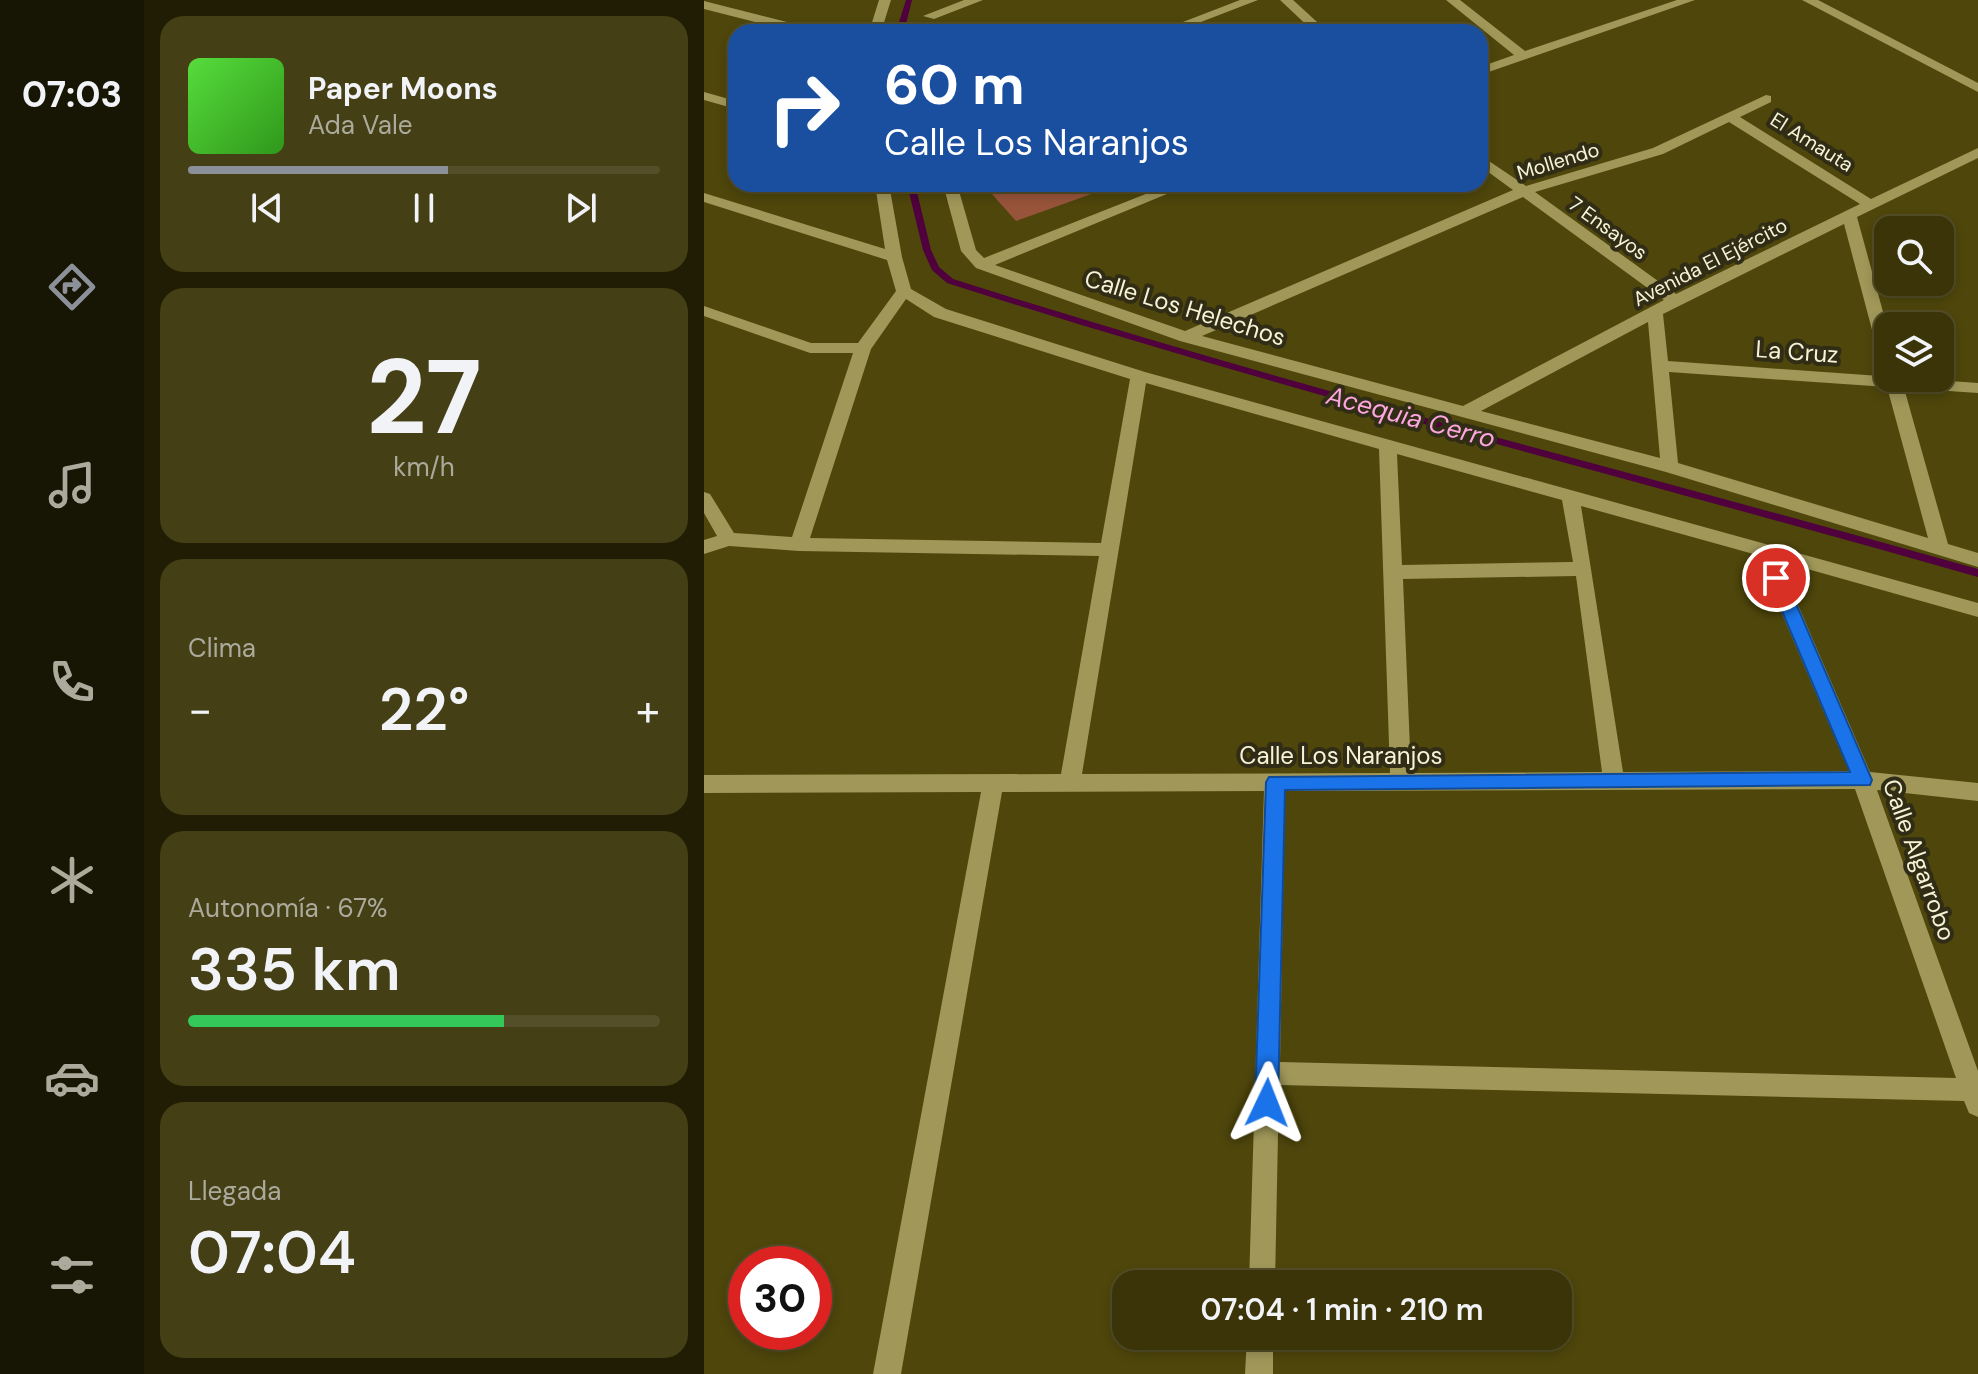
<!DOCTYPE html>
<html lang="es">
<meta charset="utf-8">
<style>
:root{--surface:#3a3408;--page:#453f16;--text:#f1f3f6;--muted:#abaa9c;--line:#544f29;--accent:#8c9099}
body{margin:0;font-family:"DM Sans",sans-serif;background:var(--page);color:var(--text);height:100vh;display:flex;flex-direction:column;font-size:30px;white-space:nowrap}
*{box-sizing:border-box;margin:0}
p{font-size:26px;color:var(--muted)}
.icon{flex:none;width:44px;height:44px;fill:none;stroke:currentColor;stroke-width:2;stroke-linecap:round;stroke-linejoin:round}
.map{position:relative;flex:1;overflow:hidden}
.drawer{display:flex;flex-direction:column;gap:16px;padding:16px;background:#201d04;width:560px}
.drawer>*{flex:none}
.top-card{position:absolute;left:24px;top:24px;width:760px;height:168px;border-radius:24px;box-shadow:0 4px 12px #0003,0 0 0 2px var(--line);background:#1a4fa0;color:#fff;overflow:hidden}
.controls{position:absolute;left:1170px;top:216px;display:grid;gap:16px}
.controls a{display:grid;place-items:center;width:80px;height:80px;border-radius:16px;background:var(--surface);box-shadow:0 4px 12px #0003,0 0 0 2px var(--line);font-size:40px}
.speed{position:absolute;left:24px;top:1246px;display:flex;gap:16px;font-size:40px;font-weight:700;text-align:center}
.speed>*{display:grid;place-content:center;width:104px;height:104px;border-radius:50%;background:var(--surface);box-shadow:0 4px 12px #0003,0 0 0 2px var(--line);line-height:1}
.speed .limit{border:12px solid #d22;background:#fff;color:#111}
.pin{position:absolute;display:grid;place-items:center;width:68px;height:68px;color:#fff;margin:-34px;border:4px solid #fff;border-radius:50%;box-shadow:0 2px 8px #0007}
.me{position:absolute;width:88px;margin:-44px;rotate:2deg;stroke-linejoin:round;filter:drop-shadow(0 0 6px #0008)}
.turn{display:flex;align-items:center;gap:28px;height:168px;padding:0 24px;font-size:36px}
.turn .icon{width:104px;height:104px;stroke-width:2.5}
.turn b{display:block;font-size:56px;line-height:68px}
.big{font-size:60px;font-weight:600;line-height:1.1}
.drawer .tile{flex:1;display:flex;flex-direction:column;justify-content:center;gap:12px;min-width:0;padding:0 28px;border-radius:24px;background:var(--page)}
.drawer .dial{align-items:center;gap:0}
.dial b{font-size:104px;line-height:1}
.song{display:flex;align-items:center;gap:24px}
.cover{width:96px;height:96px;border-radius:12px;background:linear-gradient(135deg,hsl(110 70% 55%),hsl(110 70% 35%))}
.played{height:8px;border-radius:4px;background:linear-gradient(90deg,var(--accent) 55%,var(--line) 55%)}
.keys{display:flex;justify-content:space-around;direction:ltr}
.heat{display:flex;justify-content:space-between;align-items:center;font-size:44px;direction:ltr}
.charge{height:12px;border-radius:6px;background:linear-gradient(90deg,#34c759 67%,var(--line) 0)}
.trip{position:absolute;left:408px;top:1270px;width:460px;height:80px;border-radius:24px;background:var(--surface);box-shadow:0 4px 12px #0003,0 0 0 2px var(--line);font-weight:600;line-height:80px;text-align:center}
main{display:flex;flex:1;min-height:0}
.tabs{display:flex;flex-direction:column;width:144px;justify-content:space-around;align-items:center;background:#171503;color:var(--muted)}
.tabs .icon{width:56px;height:56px}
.tabs .active{color:var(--accent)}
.tabs b{font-size:36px;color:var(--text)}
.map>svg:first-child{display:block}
.green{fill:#98543a}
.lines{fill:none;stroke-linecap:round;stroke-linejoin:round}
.stream{fill:#4f003d;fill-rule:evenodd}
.minor{fill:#a09759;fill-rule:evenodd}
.route{fill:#1a73e8;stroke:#114b97;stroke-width:2}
.labels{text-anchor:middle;stroke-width:8;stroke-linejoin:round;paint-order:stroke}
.far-street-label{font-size:20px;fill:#f7f3d6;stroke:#302c15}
.street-label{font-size:24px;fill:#f7f3d6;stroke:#302c15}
.water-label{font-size:26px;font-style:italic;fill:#fda6df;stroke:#302c15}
</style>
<main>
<nav class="tabs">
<b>07:03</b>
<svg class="icon active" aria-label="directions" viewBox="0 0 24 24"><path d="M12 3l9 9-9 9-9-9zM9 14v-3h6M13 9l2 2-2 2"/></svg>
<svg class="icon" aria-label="music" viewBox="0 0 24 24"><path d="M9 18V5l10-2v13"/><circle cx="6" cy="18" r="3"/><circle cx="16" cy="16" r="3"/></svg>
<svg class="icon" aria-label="phone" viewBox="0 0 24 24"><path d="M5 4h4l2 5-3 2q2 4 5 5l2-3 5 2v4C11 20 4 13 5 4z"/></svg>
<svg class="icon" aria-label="climate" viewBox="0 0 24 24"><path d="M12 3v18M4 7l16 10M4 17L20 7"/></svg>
<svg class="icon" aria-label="car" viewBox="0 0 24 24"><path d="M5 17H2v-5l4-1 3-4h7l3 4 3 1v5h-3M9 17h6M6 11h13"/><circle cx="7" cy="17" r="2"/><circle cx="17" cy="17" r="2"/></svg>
<svg class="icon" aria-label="filters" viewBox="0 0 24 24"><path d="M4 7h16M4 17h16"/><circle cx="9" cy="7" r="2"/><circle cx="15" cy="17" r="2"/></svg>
</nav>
<section class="drawer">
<div class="tile">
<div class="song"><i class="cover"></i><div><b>Paper Moons</b><p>Ada Vale</p></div></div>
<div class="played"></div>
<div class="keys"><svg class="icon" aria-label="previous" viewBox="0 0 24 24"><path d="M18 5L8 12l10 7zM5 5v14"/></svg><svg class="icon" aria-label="pause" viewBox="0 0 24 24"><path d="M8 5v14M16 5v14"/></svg><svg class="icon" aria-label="next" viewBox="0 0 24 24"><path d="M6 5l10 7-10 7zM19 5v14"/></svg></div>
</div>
<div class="tile dial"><b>27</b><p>km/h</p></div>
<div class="tile"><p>Clima</p>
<div class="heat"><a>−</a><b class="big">22°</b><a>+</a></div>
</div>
<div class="tile"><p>Autonomía · 67%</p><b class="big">335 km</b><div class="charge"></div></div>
<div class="tile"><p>Llegada</p><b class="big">07:04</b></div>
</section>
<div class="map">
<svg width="1274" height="1374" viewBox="0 0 1274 1374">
<rect width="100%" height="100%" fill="#4e460b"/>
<path class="green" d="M 279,184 L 415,184 L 312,221 Z"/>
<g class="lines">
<path class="stream" d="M 202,0 L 208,0 L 200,32 L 192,32 Z
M 203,184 L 211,184 L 227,250 L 235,267 L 249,279 C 588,387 932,473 1274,569 L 1274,577 C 930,479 583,392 243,283 L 228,270 L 219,250 Z"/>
<path class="minor" d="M 175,0 L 187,0 L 177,32 L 165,32 Z
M 260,0 L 279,0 L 230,19 L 219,16 Z
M 536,0 L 554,0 L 471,32 L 453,32 Z
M 576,0 L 589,0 L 624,32 L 610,32 Z
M 742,0 L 756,0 L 821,51 L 973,0 L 991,0 L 776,75 L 776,67 L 810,55 Z
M 1098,0 L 1114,0 L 1274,83 L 1274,92 Z
M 0,1 L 111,29 L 112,32 L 91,32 L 0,9 Z
M 0,92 L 32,101 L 32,109 L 0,100 Z
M 1062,95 L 1067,96 L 1067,102 L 1036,117 L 1167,199 L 1274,148 L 1274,158 L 1153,217 L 1184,330 L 1184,365 L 1176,360 L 1140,224 L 959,314 L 964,361 L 1274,383 L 1274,393 L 1200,388 L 1244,544 L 1274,553 L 1274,567 L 962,472 L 476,341 L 272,268 L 257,251 L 239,184 L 253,184 L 272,250 L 280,258 L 467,184 L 487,184 L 291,265 L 481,331 L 809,190 L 776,166 L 776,155 L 822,186 L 949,148 ZM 1025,122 L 1156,204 L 972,294 L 831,192 L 959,154 ZM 819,197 L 960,300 L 759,406 L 498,336 ZM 944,322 L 956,458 L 777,411 ZM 965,372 L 1183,387 L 1224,538 L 974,463 Z
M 171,184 L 185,184 L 198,257 L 207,289 L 242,309 L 441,372 L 1274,603 L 1274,617 L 1075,561 L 1166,772 L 1274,783 L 1274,801 L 1173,790 L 1274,1071 L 1274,1117 L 1265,1113 L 1260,1101 L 575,1085 L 571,1284 L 545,1284 L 560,791 L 298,792 L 197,1374 L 169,1374 L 277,792 L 0,793 L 0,775 L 357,774 L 395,556 L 95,551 L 25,546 L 0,554 L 0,540 L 13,536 L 0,513 L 0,492 L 6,494 L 30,533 L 88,537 L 149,353 L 106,353 L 0,316 L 0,306 L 107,343 L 154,343 L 192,291 L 183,260 L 0,202 L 0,193 L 181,249 ZM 202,299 L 230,317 L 426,379 L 397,543 L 106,538 L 167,349 ZM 442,383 L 675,449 L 686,773 L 378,774 ZM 693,454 L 858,500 L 869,562 L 698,565 ZM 877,506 L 1053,555 L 1145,771 L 919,772 ZM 872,576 L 898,772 L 707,773 L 699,579 ZM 1151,789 L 1252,1078 L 576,1062 L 581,791 Z
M 543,1336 L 569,1336 L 569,1374 L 541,1374 Z"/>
</g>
<path class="route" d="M 1072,572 L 1081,578 L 1168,780 L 1166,785 L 581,790 L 574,1103 L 570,1111 L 563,1114 L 555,1111 L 551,1103 L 562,782 L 565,777 L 1146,772 L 1064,578 Z"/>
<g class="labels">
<g class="far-street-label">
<text transform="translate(1108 142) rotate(32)" y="7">El Amauta</text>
<text transform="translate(854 161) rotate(-17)" y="7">Mollendo</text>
<text transform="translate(904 228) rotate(36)" y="7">7 Ensayos</text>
<text transform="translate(1006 262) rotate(-27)" y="7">Avenida El Ejército</text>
</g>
<g class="street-label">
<text transform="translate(481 308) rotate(17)" y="8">Calle Los Helechos</text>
<text transform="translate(1093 352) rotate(4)" y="8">La Cruz</text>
<text x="637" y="764">Calle Los Naranjos</text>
<text transform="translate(1215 860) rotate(70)" y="8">Calle Algarrobo</text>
</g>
<g class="water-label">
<text transform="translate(707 417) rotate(15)" y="9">Acequia Cerro</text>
</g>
</g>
</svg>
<div class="controls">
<a><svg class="icon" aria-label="search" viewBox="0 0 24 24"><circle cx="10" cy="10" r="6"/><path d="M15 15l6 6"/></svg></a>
<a><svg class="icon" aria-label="layers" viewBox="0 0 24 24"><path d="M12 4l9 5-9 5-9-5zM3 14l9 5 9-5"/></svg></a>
</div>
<div class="speed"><div class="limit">30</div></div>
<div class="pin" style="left:1072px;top:578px;background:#d93025"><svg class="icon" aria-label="arrive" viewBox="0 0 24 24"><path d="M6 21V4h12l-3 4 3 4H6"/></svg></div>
<svg class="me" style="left:563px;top:1103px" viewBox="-20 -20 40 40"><path d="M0-17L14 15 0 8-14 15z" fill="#1a73e8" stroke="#fff" stroke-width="4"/></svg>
<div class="trip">07:04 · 1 min · 210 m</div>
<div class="top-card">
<div class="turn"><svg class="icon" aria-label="right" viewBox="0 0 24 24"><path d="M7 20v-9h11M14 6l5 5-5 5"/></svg><div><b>60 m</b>Calle Los Naranjos</div></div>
</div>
</div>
</main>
